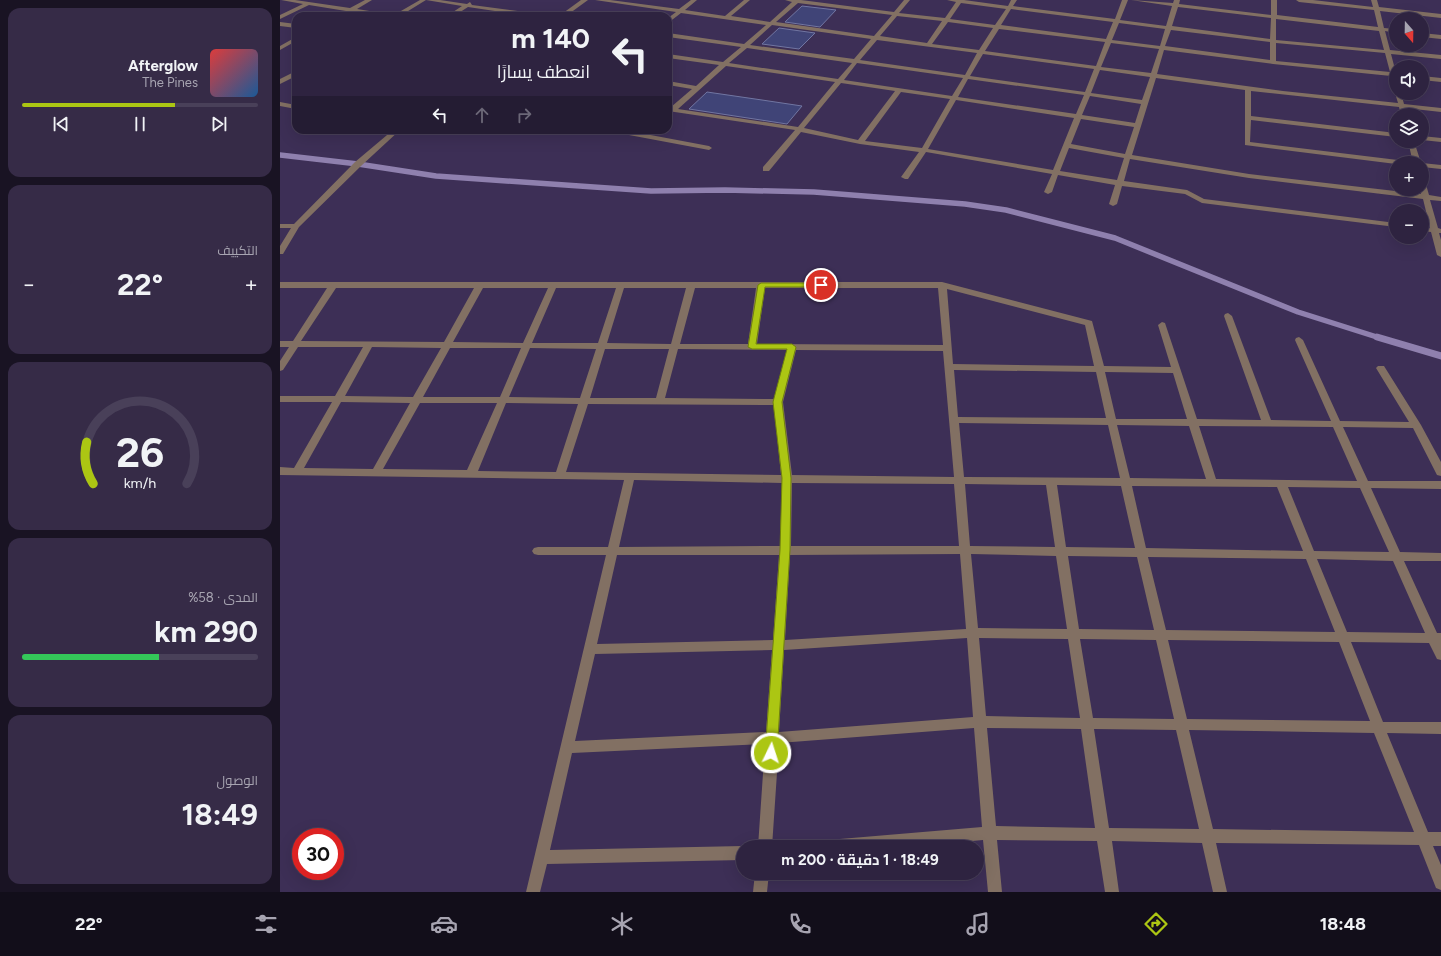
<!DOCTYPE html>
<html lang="ar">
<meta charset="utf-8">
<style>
:root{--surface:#2e2340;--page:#362b47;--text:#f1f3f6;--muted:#a7a4b1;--line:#494059;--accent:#acc613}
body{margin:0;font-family:Figtree,Cairo,sans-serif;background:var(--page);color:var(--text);direction:rtl;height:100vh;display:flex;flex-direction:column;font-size:15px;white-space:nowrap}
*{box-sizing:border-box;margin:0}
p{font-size:13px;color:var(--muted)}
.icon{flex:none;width:22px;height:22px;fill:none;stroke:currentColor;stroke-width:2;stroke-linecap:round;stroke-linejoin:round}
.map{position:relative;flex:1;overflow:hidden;direction:ltr}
.sheet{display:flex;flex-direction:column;gap:8px;padding:8px;background:#191323;width:280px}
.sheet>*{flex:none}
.banner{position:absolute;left:12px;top:12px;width:380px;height:122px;border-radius:12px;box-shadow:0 4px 16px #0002,0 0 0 1px var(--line);direction:rtl;background:#2e2340;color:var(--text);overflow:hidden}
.needle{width:26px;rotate:160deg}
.controls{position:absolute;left:1109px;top:12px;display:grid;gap:8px}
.controls a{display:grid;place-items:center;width:40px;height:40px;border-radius:50%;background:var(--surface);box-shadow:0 4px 16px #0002,0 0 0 1px var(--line);font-size:20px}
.speed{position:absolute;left:12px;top:828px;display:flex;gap:8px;font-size:20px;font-weight:700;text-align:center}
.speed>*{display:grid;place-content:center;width:52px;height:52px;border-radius:50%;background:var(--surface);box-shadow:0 4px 16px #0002,0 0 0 1px var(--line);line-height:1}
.speed .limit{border:6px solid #d22;background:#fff;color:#111}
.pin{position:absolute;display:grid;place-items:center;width:34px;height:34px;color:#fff;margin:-17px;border:2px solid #fff;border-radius:50%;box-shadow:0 1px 4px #0007}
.me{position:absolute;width:44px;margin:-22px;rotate:4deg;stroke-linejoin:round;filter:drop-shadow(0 0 3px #0008)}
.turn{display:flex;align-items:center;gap:14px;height:84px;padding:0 16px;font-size:18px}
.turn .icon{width:52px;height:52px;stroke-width:2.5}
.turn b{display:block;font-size:28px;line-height:34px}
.lanes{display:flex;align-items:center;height:38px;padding:0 16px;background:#0003;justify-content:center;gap:20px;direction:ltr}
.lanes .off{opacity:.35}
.big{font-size:30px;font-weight:700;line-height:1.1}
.sheet .card{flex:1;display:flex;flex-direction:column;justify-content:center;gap:6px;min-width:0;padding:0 14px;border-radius:12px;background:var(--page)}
.sheet .dial{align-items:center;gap:0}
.dial svg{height:104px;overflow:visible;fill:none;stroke:var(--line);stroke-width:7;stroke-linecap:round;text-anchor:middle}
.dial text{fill:var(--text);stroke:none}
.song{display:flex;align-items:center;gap:12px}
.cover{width:48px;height:48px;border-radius:6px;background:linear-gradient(135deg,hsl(0 70% 55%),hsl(210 70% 35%))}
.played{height:4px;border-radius:2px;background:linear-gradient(90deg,var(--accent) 65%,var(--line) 65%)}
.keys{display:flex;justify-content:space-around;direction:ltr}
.heat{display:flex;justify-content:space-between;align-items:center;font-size:22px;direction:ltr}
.charge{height:6px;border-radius:3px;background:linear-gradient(90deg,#34c759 58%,var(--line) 0)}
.trip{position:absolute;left:456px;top:840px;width:248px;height:40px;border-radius:20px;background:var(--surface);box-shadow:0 4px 16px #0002,0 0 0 1px var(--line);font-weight:700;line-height:40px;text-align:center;direction:rtl}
.dock{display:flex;height:64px;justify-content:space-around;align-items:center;background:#120e1a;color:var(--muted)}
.dock .icon{width:28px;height:28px}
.dock .current{color:var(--accent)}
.dock b{font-size:18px;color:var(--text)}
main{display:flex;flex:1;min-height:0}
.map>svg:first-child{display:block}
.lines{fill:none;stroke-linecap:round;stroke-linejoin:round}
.stream-far1{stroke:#8f80ae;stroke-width:5.5}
.stream{stroke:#8f80ae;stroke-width:7}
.building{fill:#404477;stroke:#7176a2}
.minor{fill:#827063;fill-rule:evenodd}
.route{fill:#acc613;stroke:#70810c}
</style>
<main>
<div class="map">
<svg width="1161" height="892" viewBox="0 0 1161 892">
<rect width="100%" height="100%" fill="#3d2f56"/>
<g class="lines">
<path class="stream-far1" d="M 0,155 L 78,164 L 156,176 L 371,191 L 445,190 L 534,192 L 685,204 L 726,210 L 835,238 L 1018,312 L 1100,338"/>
<path class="stream" d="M 1097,337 L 1161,356"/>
</g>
<path class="building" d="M 522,6 L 556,10 L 540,27 L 505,22 Z
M 499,28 L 535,33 L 519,49 L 482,44 Z
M 427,92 L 482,100 L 522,106 L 507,124 L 409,109 Z"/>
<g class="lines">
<path class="minor" d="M 1,0 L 15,0 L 70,8 L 85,0 L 92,0 L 77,9 L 114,15 L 140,0 L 160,0 L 187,4 L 190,2 L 192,5 L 261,14 L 264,16 L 249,16 L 188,7 L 174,16 L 167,16 L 182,6 L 146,0 L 120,16 L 102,16 L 72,12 L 64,16 L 57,16 L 66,11 L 29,5 L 0,19 L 0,15 L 23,4 Z
M 301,0 L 308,0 L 286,16 L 279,16 Z
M 315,0 L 330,0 L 399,9 L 411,0 L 417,0 L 405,10 L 445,16 L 464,0 L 470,0 L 451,16 L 490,22 L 512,2 L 505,0 L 521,0 L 614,12 L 624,0 L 630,0 L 619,13 L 665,18 L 676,2 L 667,0 L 684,0 L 728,6 L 731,0 L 737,0 L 733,6 L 835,19 L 842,0 L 848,0 L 840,20 L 886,26 L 892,6 L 851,0 L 893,3 L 894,0 L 900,0 L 899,4 L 991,15 L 991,0 L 997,0 L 997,15 L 1098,27 L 1094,10 L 1019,2 L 1016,0 L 1033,0 L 1093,7 L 1091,0 L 1097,0 L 1099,7 L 1161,14 L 1161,18 L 1100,11 L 1104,28 L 1116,29 L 1116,33 L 1105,31 L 1110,50 L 1161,55 L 1161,59 L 1111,54 L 1116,73 L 1116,87 L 1113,85 L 1111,76 L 993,64 L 884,50 L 877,74 L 1003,91 L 1118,103 L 1115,93 L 1116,92 L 1116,93 L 1121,93 L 1124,104 L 1161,108 L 1161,112 L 1125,108 L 1127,115 L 1121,115 L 1119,107 L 971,91 L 971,116 L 1116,133 L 1116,137 L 971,120 L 970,142 L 1126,161 L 1130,163 L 1116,164 L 965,145 L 965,90 L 876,78 L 852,155 L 969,174 L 1141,194 L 1140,189 L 1142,189 L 1142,181 L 1145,181 L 1149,195 L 1161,197 L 1161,201 L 1150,200 L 1158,228 L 1161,229 L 1161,233 L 1159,233 L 1161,240 L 1161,257 L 1157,255 L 1151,232 L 1142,231 L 1142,227 L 1150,228 L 1143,199 L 969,178 L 850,159 L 844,181 L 907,190 L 924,199 L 1116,223 L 1116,227 L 922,203 L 905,194 L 842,186 L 837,204 L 833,206 L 829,204 L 835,185 L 778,175 L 772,192 L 768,194 L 764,192 L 772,174 L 646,152 L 628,179 L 625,179 L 621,177 L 639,152 L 580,144 L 521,132 L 489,171 L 483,171 L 483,167 L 515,130 L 388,111 L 388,107 L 391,107 L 412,89 L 388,85 L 388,81 L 416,86 L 439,65 L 388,58 L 388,54 L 443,62 L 461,47 L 388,37 L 388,33 L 464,44 L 486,25 L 401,13 L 388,23 L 388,18 L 396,12 ZM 518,3 L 612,15 L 594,36 L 496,22 ZM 681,3 L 726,9 L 715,25 L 670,19 ZM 898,7 L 991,18 L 990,39 L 892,26 ZM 731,9 L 833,22 L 826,39 L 721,25 ZM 617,16 L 662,21 L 647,43 L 600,36 ZM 996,19 L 1099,31 L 1104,50 L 996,40 ZM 668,22 L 713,28 L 699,50 L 652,44 ZM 839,23 L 885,29 L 880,46 L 832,40 ZM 492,25 L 591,39 L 574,59 L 470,45 ZM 719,29 L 825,42 L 816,66 L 705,51 ZM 891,30 L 990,42 L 990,60 L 885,46 ZM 597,40 L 697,53 L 685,75 L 580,60 ZM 831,43 L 879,49 L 871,73 L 821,67 ZM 996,43 L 1105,53 L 1110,72 L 996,61 ZM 467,48 L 572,63 L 558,79 L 449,63 ZM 703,54 L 814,69 L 805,92 L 690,76 ZM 577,63 L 683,78 L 672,96 L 564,80 ZM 446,66 L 555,82 L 518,127 L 398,109 ZM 820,70 L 870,77 L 862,100 L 811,93 ZM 688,79 L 804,95 L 796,114 L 678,97 ZM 561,83 L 615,91 L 578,140 L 524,128 ZM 621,92 L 670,99 L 642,148 L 585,141 ZM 810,96 L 861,104 L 855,123 L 802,115 ZM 676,100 L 794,118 L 773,170 L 648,149 ZM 801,119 L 854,127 L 845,154 L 791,144 ZM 789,148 L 844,158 L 837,180 L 780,171 Z
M 0,22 L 16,24 L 16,28 L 0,26 Z
M 1142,33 L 1161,35 L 1161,39 L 1142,37 Z
M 16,37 L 16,41 L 0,50 L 0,46 Z
M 16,71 L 16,76 L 0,84 L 0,79 Z
M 1142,76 L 1161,78 L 1161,82 L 1142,80 Z
M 0,102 L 16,105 L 16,109 L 0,106 Z
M 113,130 L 120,130 L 81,166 L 19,227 L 3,254 L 0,254 L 0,246 L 11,228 L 0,228 L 0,224 L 14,224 L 75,162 Z
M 330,130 L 344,130 L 429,146 L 432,148 L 429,150 L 333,132 Z
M 1142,136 L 1161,138 L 1161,142 L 1142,140 Z
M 1128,141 L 1134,141 L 1141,163 L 1133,163 Z
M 1141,163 L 1142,163 L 1161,165 L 1161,169 L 1142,167 Z
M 0,282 L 662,282 L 812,321 L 824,366 L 891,367 L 878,325 L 882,322 L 885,323 L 917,419 L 981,420 L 944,316 L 945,314 L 948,313 L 952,316 L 991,420 L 1051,421 L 1015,340 L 1016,338 L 1019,337 L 1023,340 L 1060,421 L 1129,422 L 1096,368 L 1098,366 L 1104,366 L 1141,425 L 1161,462 L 1161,476 L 1157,475 L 1133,428 L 1063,427 L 1088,481 L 1161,481 L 1161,489 L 1091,488 L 1120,552 L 1161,553 L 1161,561 L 1124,561 L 1157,633 L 1161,633 L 1161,660 L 1157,659 L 1149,643 L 1071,642 L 1103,722 L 1161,722 L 1161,734 L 1107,733 L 1148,832 L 1161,832 L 1161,846 L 1153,846 L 1161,865 L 1161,890 L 1156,888 L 1139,845 L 936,843 L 947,892 L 933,892 L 922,843 L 832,841 L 839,892 L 825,892 L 817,841 L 717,840 L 722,892 L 708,892 L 703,840 L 626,847 L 541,847 L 543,842 L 548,840 L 702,827 L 694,728 L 499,743 L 492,847 L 478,847 L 485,744 L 292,753 L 270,850 L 463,846 L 465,847 L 463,847 L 463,860 L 267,864 L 260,892 L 246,892 L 326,555 L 258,555 L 254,554 L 252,551 L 254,548 L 258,547 L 328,547 L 344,480 L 0,475 L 0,467 L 14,468 L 52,402 L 0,402 L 0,396 L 55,396 L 83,347 L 18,347 L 3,370 L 0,371 L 0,361 L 9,347 L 0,347 L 0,341 L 13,341 L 47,288 L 0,288 ZM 56,288 L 194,288 L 164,342 L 21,341 ZM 203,288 L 268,288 L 243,343 L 173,342 ZM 276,288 L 336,288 L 318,343 L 252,343 ZM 344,288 L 406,288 L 391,344 L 327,343 ZM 415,288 L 476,288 L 468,344 L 400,344 ZM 485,288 L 658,288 L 663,345 L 477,344 ZM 667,289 L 805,325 L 814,366 L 673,364 ZM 92,347 L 161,348 L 133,397 L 65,396 ZM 170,348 L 241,348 L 220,397 L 143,397 ZM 250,348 L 316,349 L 300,398 L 229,397 ZM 325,349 L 389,349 L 376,398 L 310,398 ZM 398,349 L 507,350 L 494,399 L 385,398 ZM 516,350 L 663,351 L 674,477 L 512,475 L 503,402 ZM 674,370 L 816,372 L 826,418 L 678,417 ZM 825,372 L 893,373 L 907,419 L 836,419 ZM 61,402 L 130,403 L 93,469 L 24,468 ZM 140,403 L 217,403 L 187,470 L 103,469 ZM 226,403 L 298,404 L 276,472 L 198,471 ZM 308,404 L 494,405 L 501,475 L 286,472 ZM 679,423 L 828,425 L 840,478 L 684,477 ZM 837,425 L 909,426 L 926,479 L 850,478 ZM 919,426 L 1053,427 L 1077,481 L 936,479 ZM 354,480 L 502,483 L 500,546 L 339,547 ZM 512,483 L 674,484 L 679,546 L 511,546 ZM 685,484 L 766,485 L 775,547 L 690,546 ZM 777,485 L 841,486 L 855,548 L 786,547 ZM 852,486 L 997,487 L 1023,551 L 866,548 ZM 1008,487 L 1080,488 L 1109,552 L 1034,551 ZM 680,554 L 686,629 L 505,640 L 510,555 ZM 691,554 L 776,556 L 787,629 L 698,628 ZM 337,555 L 499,555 L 493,640 L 317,644 ZM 788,556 L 857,557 L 874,630 L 799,629 ZM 868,557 L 1026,559 L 1055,632 L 886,630 ZM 1037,559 L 1113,561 L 1145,633 L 1067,632 ZM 687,638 L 693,717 L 499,732 L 504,650 ZM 699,638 L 788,639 L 800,718 L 706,716 ZM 800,639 L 876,640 L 894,719 L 813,718 ZM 888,640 L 1059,642 L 1090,721 L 907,719 ZM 492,650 L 486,732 L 295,741 L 315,654 ZM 707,728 L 801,729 L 815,828 L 716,826 ZM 814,729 L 896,730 L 919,829 L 829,828 ZM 909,730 L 1094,733 L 1134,832 L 933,829 Z
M 475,873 L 489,873 L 487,892 L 473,892 Z"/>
</g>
<path class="route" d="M 481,283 L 541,283 L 545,285 L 541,287 L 485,287 L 476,344 L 512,344 L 516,347 L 502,402 L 511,478 L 510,550 L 497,753 L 495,757 L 491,759 L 487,757 L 485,753 L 500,550 L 502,478 L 493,402 L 507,349 L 472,349 L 468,347 L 478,285 Z"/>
</svg>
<div class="controls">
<a><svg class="needle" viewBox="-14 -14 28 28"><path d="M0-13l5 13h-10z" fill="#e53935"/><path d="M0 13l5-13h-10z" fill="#a7a4b1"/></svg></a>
<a><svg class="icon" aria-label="sound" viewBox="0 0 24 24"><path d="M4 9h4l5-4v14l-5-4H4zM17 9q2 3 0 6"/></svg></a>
<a><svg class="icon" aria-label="layers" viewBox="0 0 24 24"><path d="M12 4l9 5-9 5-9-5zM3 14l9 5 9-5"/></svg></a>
<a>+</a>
<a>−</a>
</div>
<div class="speed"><div class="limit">30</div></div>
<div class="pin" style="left:541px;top:285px;background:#d93025"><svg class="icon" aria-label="arrive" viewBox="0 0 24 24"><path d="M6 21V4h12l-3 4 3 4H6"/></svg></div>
<svg class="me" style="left:491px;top:753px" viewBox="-20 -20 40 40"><circle r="17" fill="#acc613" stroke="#fff" stroke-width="3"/><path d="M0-11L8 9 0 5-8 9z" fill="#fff"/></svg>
<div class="trip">18:49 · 1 دقيقة · 200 m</div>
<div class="banner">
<div class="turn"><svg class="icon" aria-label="left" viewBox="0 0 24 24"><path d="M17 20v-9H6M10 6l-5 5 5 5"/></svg><div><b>140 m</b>انعطف يسارًا</div></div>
<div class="lanes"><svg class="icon" aria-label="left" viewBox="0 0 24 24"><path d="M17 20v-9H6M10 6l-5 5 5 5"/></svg><svg class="icon off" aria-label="ahead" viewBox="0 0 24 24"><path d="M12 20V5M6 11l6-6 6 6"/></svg><svg class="icon off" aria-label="right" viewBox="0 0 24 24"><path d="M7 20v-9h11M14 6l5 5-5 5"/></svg></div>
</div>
</div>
<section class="sheet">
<div class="card">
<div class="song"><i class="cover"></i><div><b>Afterglow</b><p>The Pines</p></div></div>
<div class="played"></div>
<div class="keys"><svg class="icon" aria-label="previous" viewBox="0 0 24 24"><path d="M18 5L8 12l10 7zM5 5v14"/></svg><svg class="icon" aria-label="pause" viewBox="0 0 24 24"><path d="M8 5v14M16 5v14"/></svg><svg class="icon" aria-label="next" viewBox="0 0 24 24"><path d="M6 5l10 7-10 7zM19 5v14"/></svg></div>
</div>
<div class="card"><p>التكييف</p>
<div class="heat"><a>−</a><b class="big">22°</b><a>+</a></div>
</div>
<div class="card dial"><svg viewBox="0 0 100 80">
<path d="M14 69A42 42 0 1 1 86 69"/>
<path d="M14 69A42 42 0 0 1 9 37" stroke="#acc613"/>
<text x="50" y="56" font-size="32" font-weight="700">26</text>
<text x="50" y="72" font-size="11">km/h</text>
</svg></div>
<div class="card"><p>المدى · 58%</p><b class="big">290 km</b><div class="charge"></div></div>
<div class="card"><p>الوصول</p><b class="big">18:49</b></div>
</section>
</main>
<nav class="dock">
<b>18:48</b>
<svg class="icon current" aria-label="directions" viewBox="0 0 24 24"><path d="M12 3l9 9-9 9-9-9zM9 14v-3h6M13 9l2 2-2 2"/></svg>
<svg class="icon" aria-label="music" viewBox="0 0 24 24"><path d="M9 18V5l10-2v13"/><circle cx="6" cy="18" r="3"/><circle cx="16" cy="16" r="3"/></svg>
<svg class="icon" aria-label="phone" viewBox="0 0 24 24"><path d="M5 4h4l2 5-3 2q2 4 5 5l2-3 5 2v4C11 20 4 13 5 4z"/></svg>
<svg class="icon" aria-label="climate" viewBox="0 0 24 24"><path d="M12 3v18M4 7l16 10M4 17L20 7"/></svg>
<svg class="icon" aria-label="car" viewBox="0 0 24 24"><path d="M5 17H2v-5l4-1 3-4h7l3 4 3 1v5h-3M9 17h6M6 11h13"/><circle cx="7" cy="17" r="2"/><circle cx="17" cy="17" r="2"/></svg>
<svg class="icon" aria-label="filters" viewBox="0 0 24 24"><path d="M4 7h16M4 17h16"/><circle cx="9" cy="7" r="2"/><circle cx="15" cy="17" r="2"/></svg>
<b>22°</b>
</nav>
